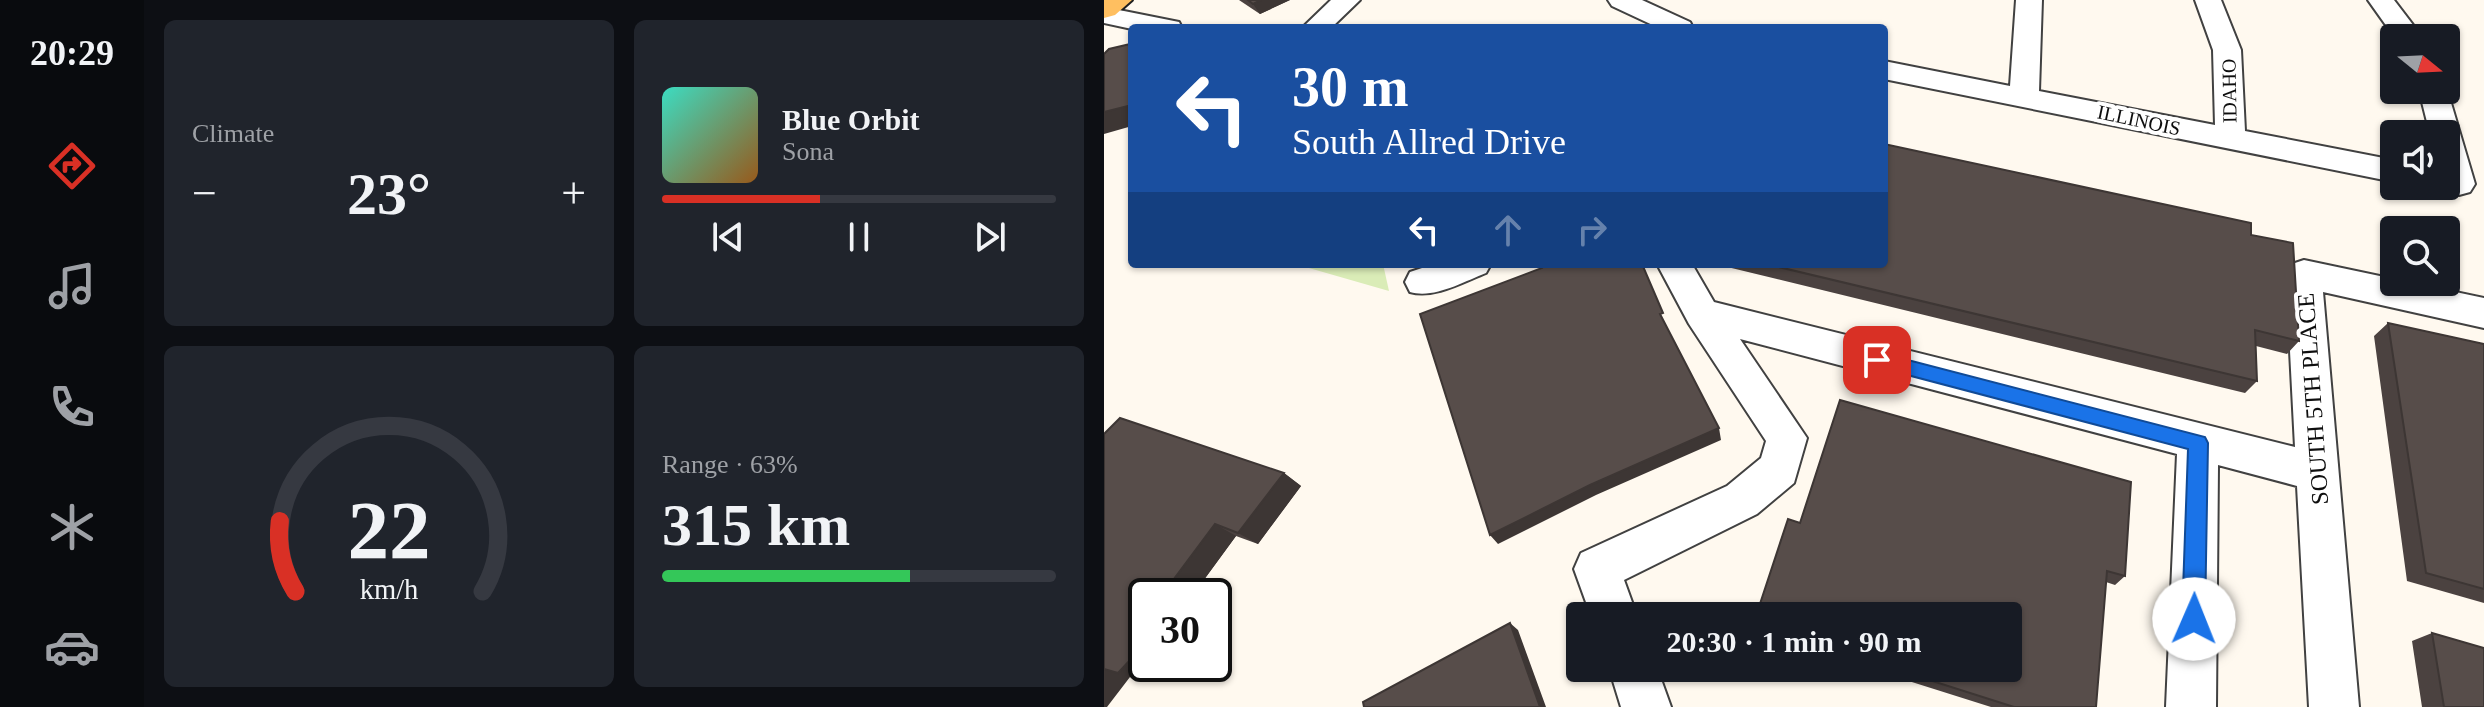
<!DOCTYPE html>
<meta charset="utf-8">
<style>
:root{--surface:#171b24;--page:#20242c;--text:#f1f3f6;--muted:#9ea1a6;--line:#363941;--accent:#d93025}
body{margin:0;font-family:Georgia,serif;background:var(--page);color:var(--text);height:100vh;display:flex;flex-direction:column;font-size:30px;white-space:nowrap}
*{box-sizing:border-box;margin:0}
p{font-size:26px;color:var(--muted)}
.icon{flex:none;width:44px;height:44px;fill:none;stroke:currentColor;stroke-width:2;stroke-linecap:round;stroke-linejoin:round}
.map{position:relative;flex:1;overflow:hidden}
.side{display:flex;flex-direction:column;gap:20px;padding:20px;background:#0d0f14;width:960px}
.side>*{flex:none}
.banner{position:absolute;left:24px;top:24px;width:760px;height:244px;border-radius:8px;box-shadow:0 2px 6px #0004;background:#1a4fa0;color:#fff;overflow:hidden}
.needle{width:52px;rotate:108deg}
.controls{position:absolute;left:1276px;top:24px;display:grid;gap:16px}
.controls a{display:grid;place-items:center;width:80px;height:80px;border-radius:8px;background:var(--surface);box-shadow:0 2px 6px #0004;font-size:40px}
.speed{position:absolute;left:24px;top:578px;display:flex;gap:16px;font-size:40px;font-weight:700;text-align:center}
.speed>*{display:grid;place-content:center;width:104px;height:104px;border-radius:50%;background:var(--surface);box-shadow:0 2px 6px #0004;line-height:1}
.speed .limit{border:4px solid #111;border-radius:12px;background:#fff;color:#111}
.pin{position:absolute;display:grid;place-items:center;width:68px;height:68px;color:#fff;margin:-34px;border-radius:16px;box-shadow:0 4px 12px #0006}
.me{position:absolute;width:88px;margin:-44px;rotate:1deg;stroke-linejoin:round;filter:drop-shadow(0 0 6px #0008)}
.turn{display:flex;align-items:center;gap:28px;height:168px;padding:0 32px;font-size:36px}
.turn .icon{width:104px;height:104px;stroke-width:2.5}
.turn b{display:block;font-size:56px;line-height:68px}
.lanes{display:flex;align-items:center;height:76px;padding:0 32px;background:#0003;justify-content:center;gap:40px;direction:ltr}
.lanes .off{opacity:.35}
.big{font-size:60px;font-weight:700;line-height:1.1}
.side .card{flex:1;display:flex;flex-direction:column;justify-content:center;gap:12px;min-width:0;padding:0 28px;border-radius:12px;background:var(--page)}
.side .dial{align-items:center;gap:0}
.dial svg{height:208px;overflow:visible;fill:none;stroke:var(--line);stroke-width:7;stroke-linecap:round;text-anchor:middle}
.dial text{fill:var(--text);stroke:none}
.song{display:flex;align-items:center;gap:24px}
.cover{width:96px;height:96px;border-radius:12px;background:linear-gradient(135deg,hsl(170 70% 55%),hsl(30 70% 35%))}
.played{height:8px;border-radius:4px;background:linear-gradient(90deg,var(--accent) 40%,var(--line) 40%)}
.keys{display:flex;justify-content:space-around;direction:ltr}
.heat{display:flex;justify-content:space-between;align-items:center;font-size:44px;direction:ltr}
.charge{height:12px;border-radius:6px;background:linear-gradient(90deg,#34c759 63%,var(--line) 0)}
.side .tiles{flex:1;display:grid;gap:20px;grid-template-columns:repeat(2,1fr)}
.trip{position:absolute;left:462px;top:602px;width:456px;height:80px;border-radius:8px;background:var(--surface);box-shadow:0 2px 6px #0004;font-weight:700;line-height:80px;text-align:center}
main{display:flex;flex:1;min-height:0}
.menu{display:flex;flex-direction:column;width:144px;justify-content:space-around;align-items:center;background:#090b0e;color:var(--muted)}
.menu .icon{width:56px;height:56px}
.menu .on{color:var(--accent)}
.menu b{font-size:36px;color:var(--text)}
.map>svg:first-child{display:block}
.green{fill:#daecb7}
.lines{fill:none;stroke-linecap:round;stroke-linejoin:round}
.minor-casing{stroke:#414141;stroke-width:4}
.major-casing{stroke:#1f1f1f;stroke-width:4}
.minor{fill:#fff;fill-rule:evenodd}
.major{fill:#ffbf60;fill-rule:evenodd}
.wall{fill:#4b4240}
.shaded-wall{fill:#3d3634}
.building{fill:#574d4a;stroke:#3d3634;stroke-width:2}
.route{fill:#1a73e8;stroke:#114b97;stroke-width:2}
.labels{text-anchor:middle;stroke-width:8;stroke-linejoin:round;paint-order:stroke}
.far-street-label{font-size:20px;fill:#0e0e0e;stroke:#fff}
.street-label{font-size:24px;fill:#0e0e0e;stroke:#fff}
</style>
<main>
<nav class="menu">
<b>20:29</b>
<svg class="icon on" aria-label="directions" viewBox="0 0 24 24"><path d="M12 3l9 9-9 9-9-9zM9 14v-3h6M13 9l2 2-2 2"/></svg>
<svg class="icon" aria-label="music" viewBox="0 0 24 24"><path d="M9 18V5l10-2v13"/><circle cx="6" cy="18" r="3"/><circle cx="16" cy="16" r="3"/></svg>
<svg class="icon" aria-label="phone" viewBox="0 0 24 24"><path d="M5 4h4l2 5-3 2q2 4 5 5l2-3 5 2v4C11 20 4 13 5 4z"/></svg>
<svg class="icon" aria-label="climate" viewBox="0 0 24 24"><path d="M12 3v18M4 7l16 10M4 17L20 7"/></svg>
<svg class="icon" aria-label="car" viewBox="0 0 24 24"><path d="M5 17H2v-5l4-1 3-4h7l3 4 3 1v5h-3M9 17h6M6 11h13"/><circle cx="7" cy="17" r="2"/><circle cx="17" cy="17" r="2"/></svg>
</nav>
<section class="side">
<div class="tiles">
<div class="card"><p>Climate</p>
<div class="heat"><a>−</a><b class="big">23°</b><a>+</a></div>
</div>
<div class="card">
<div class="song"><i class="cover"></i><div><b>Blue Orbit</b><p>Sona</p></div></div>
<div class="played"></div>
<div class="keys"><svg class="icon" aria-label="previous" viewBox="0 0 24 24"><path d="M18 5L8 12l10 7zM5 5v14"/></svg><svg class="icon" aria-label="pause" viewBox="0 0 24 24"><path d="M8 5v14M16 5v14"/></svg><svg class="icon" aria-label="next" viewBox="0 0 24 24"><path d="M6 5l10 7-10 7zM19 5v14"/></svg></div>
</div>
<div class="card dial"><svg viewBox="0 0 100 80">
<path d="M14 69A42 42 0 1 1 86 69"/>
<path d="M14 69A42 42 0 0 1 8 42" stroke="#d93025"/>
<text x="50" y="56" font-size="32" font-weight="700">22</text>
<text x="50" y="72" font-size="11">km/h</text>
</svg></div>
<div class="card"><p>Range · 63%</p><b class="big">315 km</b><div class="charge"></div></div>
</div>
</section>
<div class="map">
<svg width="1380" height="707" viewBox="0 0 1380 707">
<rect width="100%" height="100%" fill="#fff9ef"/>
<path class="green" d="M 191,264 L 279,264 L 285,291 Z"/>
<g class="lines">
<g class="minor-casing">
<path id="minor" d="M 227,0 L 256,0 L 227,28 L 198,28 Z
M 504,0 L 538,0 L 586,22 L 589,28 L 555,28 L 508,6 Z
M 912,0 L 938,0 L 935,91 L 1111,125 L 1109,50 L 1091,0 L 1117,0 L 1137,50 L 1141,131 L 1290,160 L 1290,182 L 780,79 L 780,61 L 906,86 Z
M 1264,0 L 1290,0 L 1319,38 L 1291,38 Z
M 0,7 L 75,22 L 78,28 L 28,29 L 0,23 Z
M 1342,86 L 1371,184 L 1366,192 L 1355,195 L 1344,192 L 1340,186 L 1342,134 L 1326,134 L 1315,90 L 1342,90 Z
M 1200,260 L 1380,298 L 1380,328 L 1219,292 L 1255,707 L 1205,707 L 1193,486 L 1114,465 L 1112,707 L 1062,707 L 1073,454 L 636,339 L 703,438 L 690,483 L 653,514 L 520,580 L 533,616 L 487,616 L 470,569 L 477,553 L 623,486 L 657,458 L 662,441 L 585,324 L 553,264 L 588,264 L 610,302 L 1191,447 L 1182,274 L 1188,264 Z
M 330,264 L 387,264 L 382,273 C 359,282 330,299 306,292 L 301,282 L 306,272 Z
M 505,668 L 553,668 L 567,707 L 517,707 Z"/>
</g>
<g class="major-casing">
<path id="major" d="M 0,0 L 28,0 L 11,15 L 0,18 Z"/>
</g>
<use href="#minor" class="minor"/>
<use href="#major" class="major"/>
</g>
<path class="wall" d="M 135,0 L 186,0 L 156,14 Z
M 1147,235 L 1195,341 L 1183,354 L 1152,346 L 1153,381 L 1141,393 L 611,264 L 780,264 Z
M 1284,323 L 1380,344 L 1380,603 L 1303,581 L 1270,336 Z
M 736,400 L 1021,576 L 1011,585 L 1002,582 L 992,707 L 887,707 L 792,677 L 790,682 L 762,672 L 759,680 L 721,668 L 904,668 L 696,523 Z
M 0,434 L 180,473 L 197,486 L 154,544 L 132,536 L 91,592 L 42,664 L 55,664 L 40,681 L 26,677 Z
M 1328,633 L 1380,707 L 1318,707 L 1308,641 Z"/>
<path class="shaded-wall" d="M 157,0 L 186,0 L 156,14 L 149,4 Z
M 28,105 L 28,126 L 0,134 L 0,112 Z
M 615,428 L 617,440 L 492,495 L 394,544 L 386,535 L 486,485 Z
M 180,473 L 197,486 L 154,544 L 134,533 Z
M 111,524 L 132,536 L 91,592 L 100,596 L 76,596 L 67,583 Z
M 406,623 L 414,630 L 442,707 L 436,707 Z
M 42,643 L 42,664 L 55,664 L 40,681 L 26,677 L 3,707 L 0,707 L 0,669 Z"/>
<path class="building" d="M 144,0 L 157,0 L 149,4 Z
M 26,44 L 28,44 L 28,105 L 0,112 L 0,54 L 5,49 Z
M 780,144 L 1147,223 L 1147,235 L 1189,243 L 1195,341 L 1151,330 L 1153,381 L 662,264 L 780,264 Z
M 437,264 L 538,264 L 559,313 L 556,314 L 615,428 L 486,485 L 386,535 L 316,314 L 438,268 Z
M 1284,323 L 1380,344 L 1380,589 L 1322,573 Z
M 736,400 L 1027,482 L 1021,576 L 1003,571 L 992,707 L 910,707 L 794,670 L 793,676 L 770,668 L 904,668 L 904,616 L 652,616 L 684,519 L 696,523 Z
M 16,418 L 180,473 L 134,533 L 111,524 L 67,583 L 80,587 L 76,596 L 42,596 L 42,643 L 14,673 L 0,669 L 0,434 Z
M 406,623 L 436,707 L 260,707 L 259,702 Z
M 1328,633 L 1380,648 L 1380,707 L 1340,707 Z
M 742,668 L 763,668 L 761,674 Z"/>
<path class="route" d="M 773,352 L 1101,437 L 1104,443 L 1101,619 L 1098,627 L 1090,630 L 1082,627 L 1078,619 L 1084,449 L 773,367 L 764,360 Z"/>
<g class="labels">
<g class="far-street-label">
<text transform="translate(1125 91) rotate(-91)" y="7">IDAHO</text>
<text transform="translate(1035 120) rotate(12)" y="7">ILLINOIS</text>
</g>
<g class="street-label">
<text transform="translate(1209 399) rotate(-94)" y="8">SOUTH 5TH PLACE</text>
</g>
</g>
</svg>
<div class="controls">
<a><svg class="needle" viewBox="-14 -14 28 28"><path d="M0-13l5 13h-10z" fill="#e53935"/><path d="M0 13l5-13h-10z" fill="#9ea1a6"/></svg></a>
<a><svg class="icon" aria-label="sound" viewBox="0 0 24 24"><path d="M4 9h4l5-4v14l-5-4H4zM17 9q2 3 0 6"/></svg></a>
<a><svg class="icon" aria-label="search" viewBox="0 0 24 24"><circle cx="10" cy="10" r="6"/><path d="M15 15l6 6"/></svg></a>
</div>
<div class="speed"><div class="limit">30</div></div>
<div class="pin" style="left:773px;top:360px;background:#d93025"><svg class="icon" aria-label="arrive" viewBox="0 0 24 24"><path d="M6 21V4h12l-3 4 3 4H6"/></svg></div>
<svg class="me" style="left:1090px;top:619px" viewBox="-20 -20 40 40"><circle r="19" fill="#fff"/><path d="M0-13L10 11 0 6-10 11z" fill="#1a73e8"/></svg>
<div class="trip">20:30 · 1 min · 90 m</div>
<div class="banner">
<div class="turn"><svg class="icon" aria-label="left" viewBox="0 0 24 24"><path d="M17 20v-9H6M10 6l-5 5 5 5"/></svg><div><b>30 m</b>South Allred Drive</div></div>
<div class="lanes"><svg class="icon" aria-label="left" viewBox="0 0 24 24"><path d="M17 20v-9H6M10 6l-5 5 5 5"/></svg><svg class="icon off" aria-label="ahead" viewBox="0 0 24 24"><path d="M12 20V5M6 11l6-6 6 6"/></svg><svg class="icon off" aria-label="right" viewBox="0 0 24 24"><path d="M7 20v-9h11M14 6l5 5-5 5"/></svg></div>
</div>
</div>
</main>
